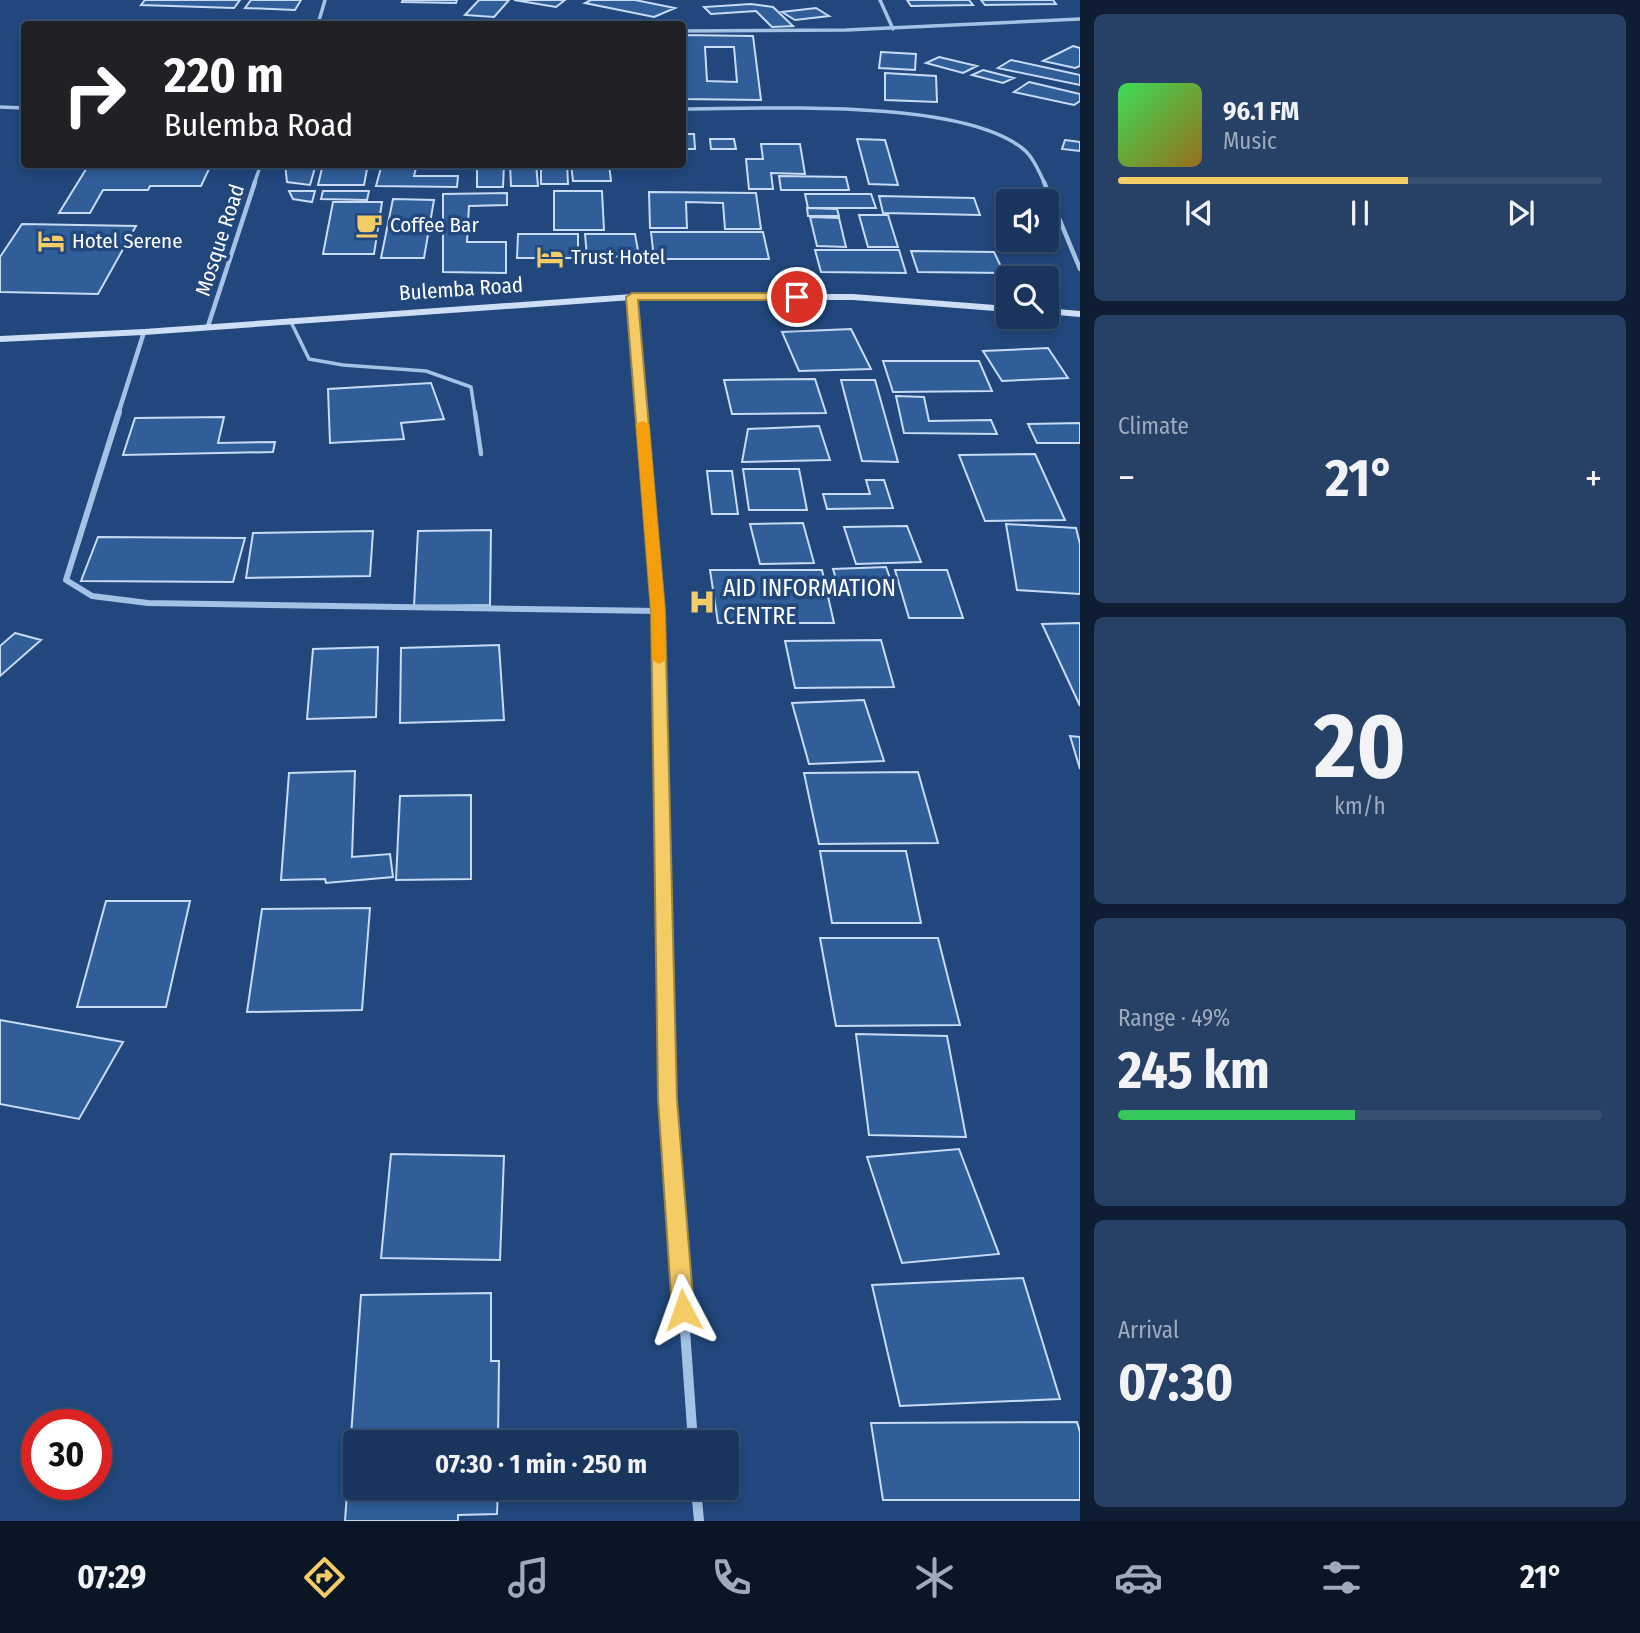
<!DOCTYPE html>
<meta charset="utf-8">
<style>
:root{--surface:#19355d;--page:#264066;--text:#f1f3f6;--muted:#9fabbc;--line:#375072;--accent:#f3cc65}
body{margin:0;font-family:"Fira Sans Condensed",sans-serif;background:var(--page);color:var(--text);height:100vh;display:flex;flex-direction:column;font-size:26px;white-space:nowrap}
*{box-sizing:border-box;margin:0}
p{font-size:23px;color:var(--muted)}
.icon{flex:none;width:38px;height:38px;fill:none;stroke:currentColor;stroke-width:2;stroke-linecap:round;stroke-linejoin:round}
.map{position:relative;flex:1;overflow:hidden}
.sheet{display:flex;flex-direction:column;gap:14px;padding:14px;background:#0e1d33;width:560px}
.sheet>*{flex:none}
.hud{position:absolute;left:21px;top:21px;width:665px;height:147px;border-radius:7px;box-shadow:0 4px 10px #0003,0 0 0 2px var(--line);background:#202124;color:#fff;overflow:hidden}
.fabs{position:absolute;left:996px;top:189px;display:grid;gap:14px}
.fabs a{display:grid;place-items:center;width:63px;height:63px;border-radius:7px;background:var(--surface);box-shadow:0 4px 10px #0003,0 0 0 2px var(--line);font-size:35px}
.speed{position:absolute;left:21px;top:1409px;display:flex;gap:14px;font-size:35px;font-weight:700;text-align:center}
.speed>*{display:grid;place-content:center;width:91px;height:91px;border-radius:50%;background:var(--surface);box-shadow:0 4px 10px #0003,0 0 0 2px var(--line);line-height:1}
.speed .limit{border:10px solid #d22;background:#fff;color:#111}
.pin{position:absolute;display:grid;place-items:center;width:60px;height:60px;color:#fff;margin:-30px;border:4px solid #fff;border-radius:50%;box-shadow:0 2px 7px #0007}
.me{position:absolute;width:77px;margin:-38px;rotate:356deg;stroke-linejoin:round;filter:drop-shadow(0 0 5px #0008)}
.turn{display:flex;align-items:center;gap:24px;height:147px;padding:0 28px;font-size:32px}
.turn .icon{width:91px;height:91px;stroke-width:2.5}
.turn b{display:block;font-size:49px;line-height:60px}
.big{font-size:52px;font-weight:700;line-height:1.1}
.sheet .tile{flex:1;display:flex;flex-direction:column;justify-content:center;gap:10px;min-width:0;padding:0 24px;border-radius:10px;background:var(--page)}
.sheet .dial{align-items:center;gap:0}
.dial b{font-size:91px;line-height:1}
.song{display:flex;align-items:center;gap:21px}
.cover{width:84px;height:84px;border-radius:10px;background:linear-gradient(135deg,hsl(130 70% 55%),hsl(40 70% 35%))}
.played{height:7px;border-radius:4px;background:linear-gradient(90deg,var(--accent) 60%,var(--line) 60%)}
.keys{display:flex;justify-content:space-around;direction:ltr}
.heat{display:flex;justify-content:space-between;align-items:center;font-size:38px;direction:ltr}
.charge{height:10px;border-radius:5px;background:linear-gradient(90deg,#34c759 49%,var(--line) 0)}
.trip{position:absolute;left:343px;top:1430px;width:396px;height:70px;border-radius:7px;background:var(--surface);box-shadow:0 4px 10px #0003,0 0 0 2px var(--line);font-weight:700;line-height:70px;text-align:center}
.tab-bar{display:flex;height:112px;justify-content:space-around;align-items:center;background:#0a1525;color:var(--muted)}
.tab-bar .icon{width:49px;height:49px}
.tab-bar .current{color:var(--accent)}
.tab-bar b{font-size:32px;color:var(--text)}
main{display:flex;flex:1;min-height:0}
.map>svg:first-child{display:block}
.building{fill:#305e99;stroke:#c7dbf5;stroke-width:2;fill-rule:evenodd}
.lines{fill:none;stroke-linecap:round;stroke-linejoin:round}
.service-far1{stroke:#a4c1e6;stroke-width:3.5}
.service{stroke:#a4c1e6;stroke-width:4.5}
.minor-far4{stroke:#a4c1e6;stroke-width:3.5}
.minor-far3{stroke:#a4c1e6;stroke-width:4.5}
.minor-far2{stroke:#a4c1e6;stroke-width:6}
.minor-far1{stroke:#a4c1e6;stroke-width:8}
.minor{stroke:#a4c1e6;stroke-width:10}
.secondary{fill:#cddef5;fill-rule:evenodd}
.route{fill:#f3cc65;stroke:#9e8542;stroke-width:2}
.slow{fill:#f59e0b}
.labels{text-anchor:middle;stroke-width:7;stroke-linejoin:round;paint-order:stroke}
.far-poi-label{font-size:21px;fill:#fff;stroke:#21477c;text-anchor:start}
.far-street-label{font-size:21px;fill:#fff;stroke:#21477c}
.poi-label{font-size:24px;fill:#fff;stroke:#21477c;text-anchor:start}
</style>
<main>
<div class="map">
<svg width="1080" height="1521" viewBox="0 0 1080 1521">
<rect width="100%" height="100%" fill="#21477c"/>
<path class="building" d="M 145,0 L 240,0 L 234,8 L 141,5 Z
M 251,0 L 301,0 L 295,10 L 245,8 Z
M 403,0 L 457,0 L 456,3 L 402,2 Z
M 479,0 L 509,0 L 494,17 L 465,15 Z
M 514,0 L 565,0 L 556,7 Z
M 591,0 L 635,0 L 675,8 L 654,17 L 585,3 Z
M 907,0 L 969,0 L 973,5 L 911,6 Z
M 981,0 L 1053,0 L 1056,4 L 985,5 Z
M 751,4 L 773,7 L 793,26 L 772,27 L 756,11 L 711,14 L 704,7 Z
M 816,8 L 829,16 L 795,20 L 782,12 Z
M 682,35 L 753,36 L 761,100 L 682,99 ZM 705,47 L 734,47 L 737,82 L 707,81 Z
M 1073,46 L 1080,48 L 1080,66 L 1075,68 L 1043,61 Z
M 881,52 L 916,54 L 915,70 L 879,68 Z
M 939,57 L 977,66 L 963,73 L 926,63 Z
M 1011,60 L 1080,75 L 1080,85 L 998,68 Z
M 983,70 L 1014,78 L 1003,83 L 972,75 Z
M 885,73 L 936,76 L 937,102 L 885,100 Z
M 1029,82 L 1080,94 L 1080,101 L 1074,105 L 1014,92 Z
M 682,134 L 694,134 L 695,149 L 682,149 Z
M 710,139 L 734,139 L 736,149 L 711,149 Z
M 857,139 L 885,140 L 898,185 L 869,184 Z
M 1065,140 L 1080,142 L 1080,151 L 1062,149 Z
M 761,144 L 800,144 L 805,174 L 771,173 L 773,189 L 749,189 L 746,159 L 763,159 Z
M 285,164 L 316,164 L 310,185 L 287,182 Z
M 323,164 L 368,164 L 364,185 L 318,185 Z
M 382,164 L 417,164 L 414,176 L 458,176 L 457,187 L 376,186 Z
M 477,164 L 504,164 L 503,187 L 477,187 Z
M 510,164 L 536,164 L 538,186 L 511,186 Z
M 541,164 L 567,164 L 568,184 L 541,184 Z
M 571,164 L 609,164 L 611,181 L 573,181 Z
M 88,166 L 210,167 L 201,186 L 150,186 L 148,190 L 103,190 L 90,213 L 59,213 Z
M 779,176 L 846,177 L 849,190 L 781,190 Z
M 289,191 L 315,191 L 312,202 L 293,199 Z
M 323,191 L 369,191 L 367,200 L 321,199 Z
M 554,191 L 602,191 L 604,230 L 554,230 Z
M 649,192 L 756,193 L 761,229 L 725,229 L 723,203 L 686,202 L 687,228 L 650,228 Z
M 507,193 L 507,205 L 469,206 L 467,242 L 506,242 L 506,273 L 443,272 L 443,194 Z
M 805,194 L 871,194 L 876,208 L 808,208 Z
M 879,196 L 974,198 L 980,215 L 883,213 Z
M 393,199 L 434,200 L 424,258 L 381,258 Z
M 333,202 L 382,202 L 374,254 L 323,254 Z
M 807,208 L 837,209 L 839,216 L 808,216 Z
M 859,215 L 888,215 L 898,247 L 868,247 Z
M 810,217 L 839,218 L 846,247 L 817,246 Z
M 22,224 L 136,226 L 98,294 L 0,292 L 0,257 Z
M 651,232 L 763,232 L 769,259 L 654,259 Z
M 518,234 L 578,234 L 578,258 L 517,258 Z
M 585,234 L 635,234 L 639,256 L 587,257 Z
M 815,250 L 899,250 L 906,273 L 821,272 Z
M 911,251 L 994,252 L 1004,273 L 918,272 Z
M 851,329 L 871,369 L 799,371 L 782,332 Z
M 1048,348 L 1068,378 L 1002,381 L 983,351 Z
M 883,361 L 979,361 L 992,391 L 893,392 Z
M 815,379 L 826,413 L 732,414 L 724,380 Z
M 841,380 L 875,380 L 898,462 L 862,461 Z
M 431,383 L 444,419 L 401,423 L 404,439 L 330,443 L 328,389 Z
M 896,396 L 924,397 L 929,421 L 991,420 L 997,434 L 904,433 Z
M 224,417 L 218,443 L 275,442 L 273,452 L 123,455 L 135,418 Z
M 1080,423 L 1080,443 L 1037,443 L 1028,424 Z
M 819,426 L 830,460 L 742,462 L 748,429 Z
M 1035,454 L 1065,520 L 985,521 L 959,455 Z
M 743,469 L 799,469 L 807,510 L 749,510 Z
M 707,471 L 732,471 L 738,514 L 712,514 Z
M 866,480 L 884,480 L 893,508 L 827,509 L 823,494 L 870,494 Z
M 803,523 L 814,563 L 760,564 L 750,524 Z
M 1006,524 L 1076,528 L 1080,544 L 1080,594 L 1017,590 Z
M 907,526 L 921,562 L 856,564 L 844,527 Z
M 491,530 L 490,605 L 414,606 L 418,531 Z
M 373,531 L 370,576 L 246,578 L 253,533 Z
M 98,537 L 245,538 L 233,582 L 81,581 Z
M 886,567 L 896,594 L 841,595 L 833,569 Z
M 710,570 L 822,570 L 834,623 L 718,623 Z
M 895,570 L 947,570 L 963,618 L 909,618 Z
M 1080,623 L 1080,706 L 1042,624 Z
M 15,633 L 41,640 L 0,676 L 0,646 Z
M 881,640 L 894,687 L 795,688 L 785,641 Z
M 499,645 L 504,720 L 400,723 L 401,648 Z
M 378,647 L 376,717 L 307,719 L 313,649 Z
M 864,700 L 884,761 L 809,764 L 792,703 Z
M 1070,736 L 1080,737 L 1080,769 Z
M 355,771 L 352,857 L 390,854 L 393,877 L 326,883 L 325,879 L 281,880 L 289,773 Z
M 918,772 L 938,843 L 819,844 L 804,773 Z
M 471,795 L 471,879 L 396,880 L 400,796 Z
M 820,851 L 906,851 L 921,923 L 832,923 Z
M 106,901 L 190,901 L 166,1007 L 77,1007 Z
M 370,908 L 362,1010 L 247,1012 L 262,909 Z
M 820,938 L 938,938 L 960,1025 L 836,1026 Z
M 0,1020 L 123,1042 L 79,1119 L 0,1104 Z
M 856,1034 L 947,1036 L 966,1137 L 869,1135 Z
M 959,1149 L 999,1254 L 902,1263 L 867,1157 Z
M 391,1154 L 504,1156 L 500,1260 L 381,1258 Z
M 1023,1278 L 1060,1399 L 900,1406 L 872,1285 Z
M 491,1293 L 491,1361 L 499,1361 L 498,1442 L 355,1442 L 355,1488 L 498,1488 L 497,1514 L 458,1515 L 458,1521 L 345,1521 L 361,1295 Z
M 1077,1422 L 1080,1432 L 1080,1500 L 883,1500 L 871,1423 Z"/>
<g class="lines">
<path class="service-far1" d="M 290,320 L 309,359 L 343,365 L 426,371 L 471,387 L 475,414"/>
<path class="service" d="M 475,412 L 481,454"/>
<path class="minor-far4" d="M 880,0 L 893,29
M 318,24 L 325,0
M 682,31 L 846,30 L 1080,19
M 0,107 L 24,108
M 682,109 C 765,109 957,98 1022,148 C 1033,156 1039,172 1045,184
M 254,184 L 261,164"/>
<path class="minor-far3" d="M 1044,182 L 1080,269
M 632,297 L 642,414
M 208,326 L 255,182
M 118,414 L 144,332"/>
<path class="minor-far2" d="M 119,412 L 66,580 L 92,596 L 148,603 L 658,611
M 642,412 L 658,611 L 660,703"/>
<path class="minor-far1" d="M 660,701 L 666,1066"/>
<path class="minor" d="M 666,1064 L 693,1442
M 696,1488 L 699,1521"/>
<path class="secondary" d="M 632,294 L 853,294 L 1008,306 L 1008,312 L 853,300 L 632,300 L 144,335 L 0,342 L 0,336 L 144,329 Z
M 1046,308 L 1080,311 L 1080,317 L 1046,314 Z"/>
</g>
<path class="route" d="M 632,293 L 797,293 L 803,297 L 797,300 L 638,300 L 665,611 L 677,1099 L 694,1310 L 691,1317 L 683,1319 L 675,1317 L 672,1310 L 658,1099 L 651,611 L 626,297 Z"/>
<path class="slow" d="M 643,421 L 649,424 L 665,611 L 666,660 L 659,664 L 652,660 L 651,611 L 636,424 Z"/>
<defs>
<g id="cafe-bare" transform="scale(2.1)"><path d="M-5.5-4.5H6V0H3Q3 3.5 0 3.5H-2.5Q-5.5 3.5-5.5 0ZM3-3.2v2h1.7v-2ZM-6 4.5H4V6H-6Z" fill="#f3cc65" stroke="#21477c" stroke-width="2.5" paint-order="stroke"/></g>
<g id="hotel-bare" transform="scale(2.1)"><path d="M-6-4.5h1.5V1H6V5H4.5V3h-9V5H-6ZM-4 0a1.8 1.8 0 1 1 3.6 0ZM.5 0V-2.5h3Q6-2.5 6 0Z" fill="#f3cc65" stroke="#21477c" stroke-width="2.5" paint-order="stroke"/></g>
<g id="hospital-bare" transform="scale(2.1)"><path d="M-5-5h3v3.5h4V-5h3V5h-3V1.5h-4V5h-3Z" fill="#f3cc65" stroke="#21477c" stroke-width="2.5" paint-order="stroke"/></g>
</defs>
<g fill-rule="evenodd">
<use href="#cafe-bare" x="369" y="225"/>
<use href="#hotel-bare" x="51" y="241"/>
<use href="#hotel-bare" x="550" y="257"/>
<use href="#hospital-bare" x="702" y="602"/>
</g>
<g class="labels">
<g class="far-poi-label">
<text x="390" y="232">Coffee Bar</text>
<text x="72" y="248">Hotel Serene</text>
<text x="571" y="264">Trust Hotel</text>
</g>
<g class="far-street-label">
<text transform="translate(220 240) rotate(-72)" y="7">Mosque Road</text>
<text transform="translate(461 289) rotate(-4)" y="7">Bulemba Road</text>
</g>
<g class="poi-label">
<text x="723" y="596">AID INFORMATION<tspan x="723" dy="28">CENTRE</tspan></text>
</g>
</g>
</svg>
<div class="fabs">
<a><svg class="icon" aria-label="sound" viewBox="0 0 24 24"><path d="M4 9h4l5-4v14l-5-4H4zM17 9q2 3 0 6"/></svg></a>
<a><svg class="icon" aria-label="search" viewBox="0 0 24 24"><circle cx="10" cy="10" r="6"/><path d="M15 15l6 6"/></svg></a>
</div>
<div class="speed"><div class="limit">30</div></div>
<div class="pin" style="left:797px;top:297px;background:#d93025"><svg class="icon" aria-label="arrive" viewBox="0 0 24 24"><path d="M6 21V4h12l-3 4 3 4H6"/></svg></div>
<svg class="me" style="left:683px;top:1310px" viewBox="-20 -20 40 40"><path d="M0-17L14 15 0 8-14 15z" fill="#f3cc65" stroke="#fff" stroke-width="4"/></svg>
<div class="trip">07:30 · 1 min · 250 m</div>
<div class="hud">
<div class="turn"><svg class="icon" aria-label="right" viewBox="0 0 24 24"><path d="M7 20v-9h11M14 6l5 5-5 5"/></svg><div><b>220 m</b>Bulemba Road</div></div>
</div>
</div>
<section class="sheet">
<div class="tile">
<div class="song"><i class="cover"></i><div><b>96.1 FM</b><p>Music</p></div></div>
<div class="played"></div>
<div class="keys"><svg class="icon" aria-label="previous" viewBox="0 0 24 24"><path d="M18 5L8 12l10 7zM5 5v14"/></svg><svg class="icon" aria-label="pause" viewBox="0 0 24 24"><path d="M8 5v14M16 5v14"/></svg><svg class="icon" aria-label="next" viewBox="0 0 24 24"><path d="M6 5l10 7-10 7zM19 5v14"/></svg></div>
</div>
<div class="tile"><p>Climate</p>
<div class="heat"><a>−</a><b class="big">21°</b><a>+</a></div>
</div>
<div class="tile dial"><b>20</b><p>km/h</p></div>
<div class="tile"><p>Range · 49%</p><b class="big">245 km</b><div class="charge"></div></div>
<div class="tile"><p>Arrival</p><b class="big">07:30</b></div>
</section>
</main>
<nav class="tab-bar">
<b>07:29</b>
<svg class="icon current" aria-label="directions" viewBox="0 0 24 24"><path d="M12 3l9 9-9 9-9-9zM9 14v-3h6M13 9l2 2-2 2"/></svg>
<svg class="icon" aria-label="music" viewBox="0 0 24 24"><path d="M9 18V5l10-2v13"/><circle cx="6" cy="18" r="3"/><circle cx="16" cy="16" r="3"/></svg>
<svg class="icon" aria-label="phone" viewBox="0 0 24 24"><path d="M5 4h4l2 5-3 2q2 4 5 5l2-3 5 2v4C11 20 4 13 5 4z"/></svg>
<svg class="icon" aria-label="climate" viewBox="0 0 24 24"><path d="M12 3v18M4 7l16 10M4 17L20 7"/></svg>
<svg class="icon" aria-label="car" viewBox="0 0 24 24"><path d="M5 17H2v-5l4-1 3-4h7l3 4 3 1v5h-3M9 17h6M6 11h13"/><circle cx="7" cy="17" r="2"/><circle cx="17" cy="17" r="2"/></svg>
<svg class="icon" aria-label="filters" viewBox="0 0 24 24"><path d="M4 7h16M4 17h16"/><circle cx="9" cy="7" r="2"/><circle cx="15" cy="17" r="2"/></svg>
<b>21°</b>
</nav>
